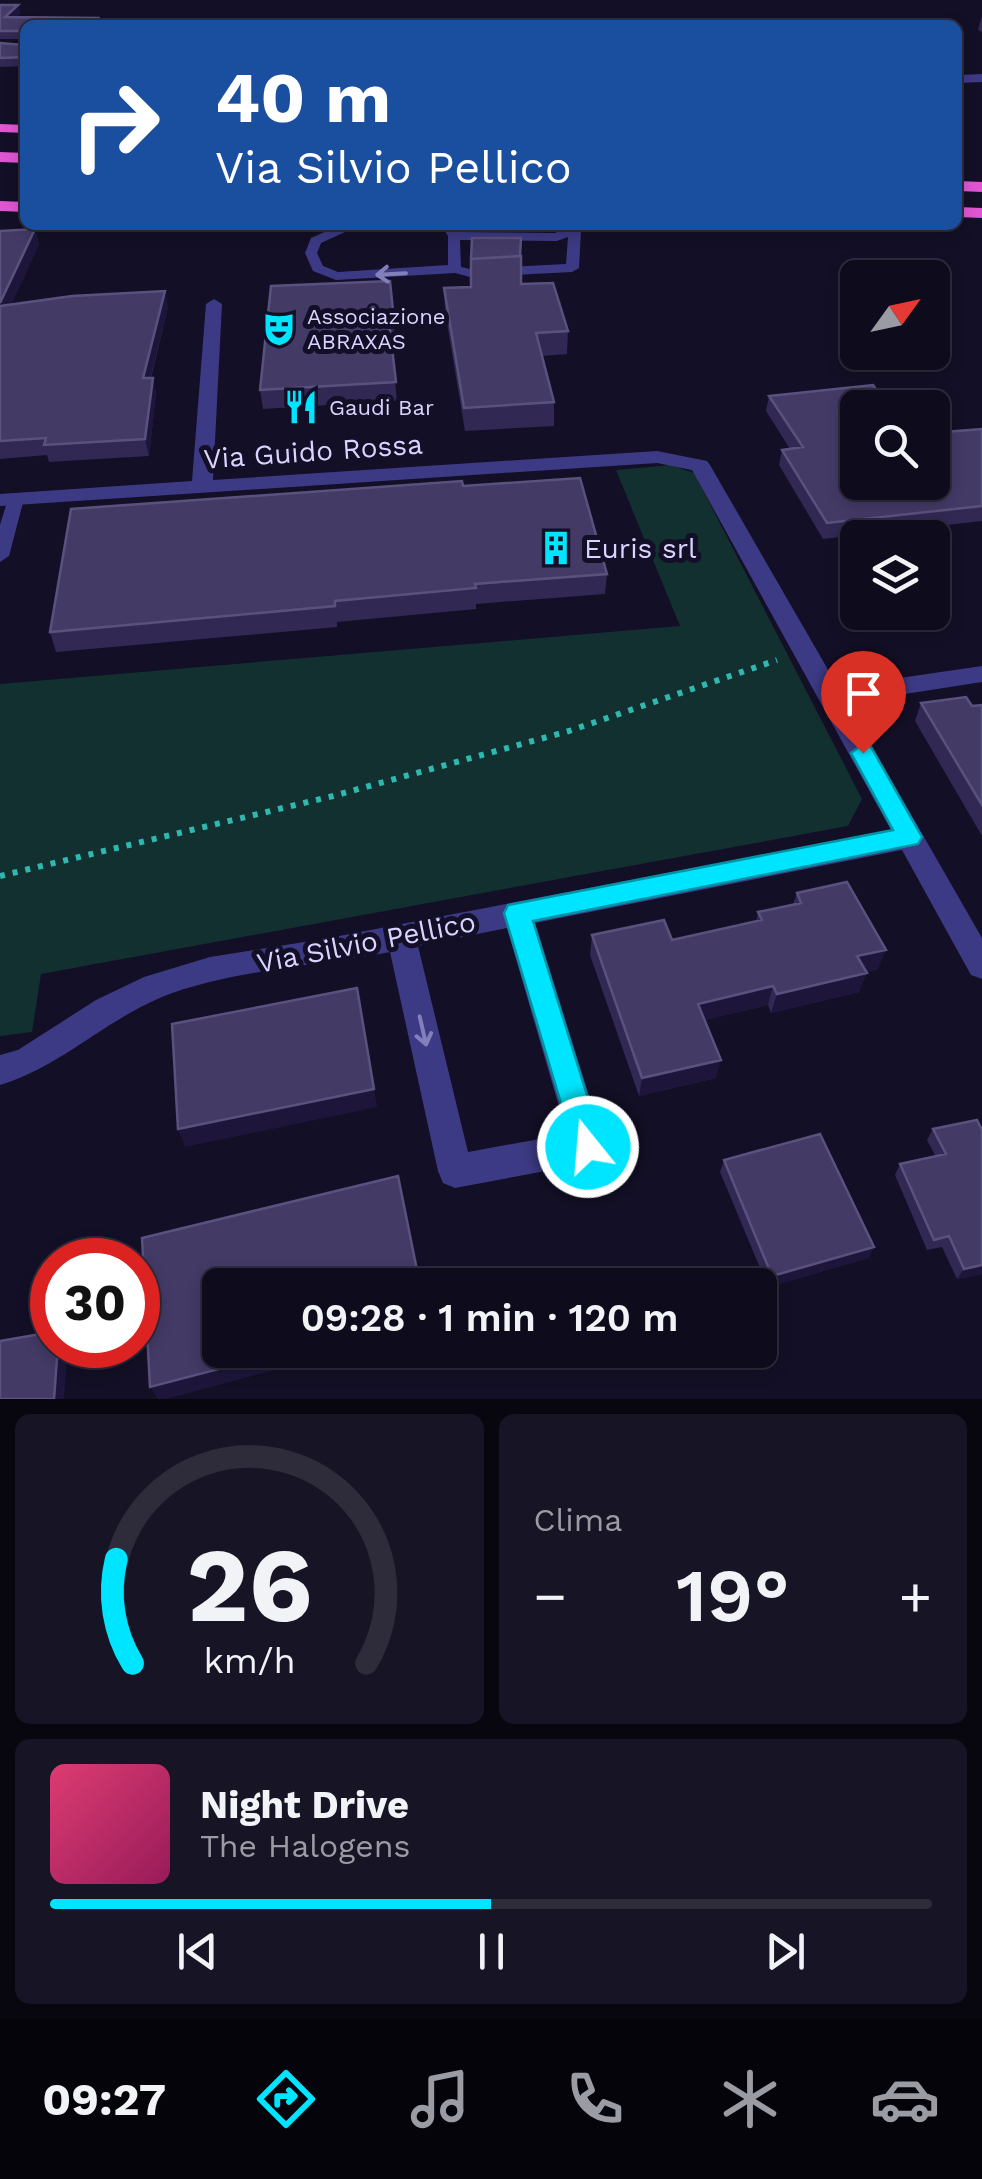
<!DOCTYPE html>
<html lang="it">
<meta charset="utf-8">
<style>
:root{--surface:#0e0b1c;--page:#171425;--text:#f1f3f6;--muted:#9b9ba3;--line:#2e2b3b;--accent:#00e5ff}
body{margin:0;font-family:"Work Sans",sans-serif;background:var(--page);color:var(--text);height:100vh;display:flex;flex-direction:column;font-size:38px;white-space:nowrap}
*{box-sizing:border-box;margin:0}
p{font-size:32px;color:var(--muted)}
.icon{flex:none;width:55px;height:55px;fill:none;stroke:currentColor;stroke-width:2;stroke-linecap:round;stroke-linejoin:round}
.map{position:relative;height:1399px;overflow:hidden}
.details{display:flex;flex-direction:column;gap:15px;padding:15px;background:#08060f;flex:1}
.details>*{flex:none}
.hud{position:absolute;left:20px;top:20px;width:942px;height:210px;border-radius:15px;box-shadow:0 5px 15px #0003,0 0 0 2px var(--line);background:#1a4fa0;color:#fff;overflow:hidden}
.needle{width:65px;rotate:57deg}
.buttons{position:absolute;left:840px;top:260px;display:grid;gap:20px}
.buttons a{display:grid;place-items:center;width:110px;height:110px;border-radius:15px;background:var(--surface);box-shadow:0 5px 15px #0003,0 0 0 2px var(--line);font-size:50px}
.speed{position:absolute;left:30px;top:1238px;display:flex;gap:20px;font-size:50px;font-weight:700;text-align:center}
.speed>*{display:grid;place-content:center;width:130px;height:130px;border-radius:50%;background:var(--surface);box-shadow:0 5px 15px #0003,0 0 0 2px var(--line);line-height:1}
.speed .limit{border:15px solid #d22;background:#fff;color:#111}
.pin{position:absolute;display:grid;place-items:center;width:85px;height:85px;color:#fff;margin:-102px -42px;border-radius:50% 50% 50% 0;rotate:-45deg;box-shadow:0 0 10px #0007}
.pin .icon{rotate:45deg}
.me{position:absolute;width:110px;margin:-55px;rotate:343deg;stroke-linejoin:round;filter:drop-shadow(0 0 8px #0008)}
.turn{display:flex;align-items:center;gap:35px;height:210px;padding:0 30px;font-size:45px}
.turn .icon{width:130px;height:130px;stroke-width:2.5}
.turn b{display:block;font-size:70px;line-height:85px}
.big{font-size:75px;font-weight:600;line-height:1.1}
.details .tile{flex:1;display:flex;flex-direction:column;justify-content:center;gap:15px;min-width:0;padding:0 35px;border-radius:15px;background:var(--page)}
.details .dial{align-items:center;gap:0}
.dial svg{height:260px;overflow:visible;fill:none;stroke:var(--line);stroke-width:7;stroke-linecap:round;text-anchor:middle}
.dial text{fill:var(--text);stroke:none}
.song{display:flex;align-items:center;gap:30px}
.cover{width:120px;height:120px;border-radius:15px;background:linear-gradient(135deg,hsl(340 70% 55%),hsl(330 70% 35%))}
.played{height:10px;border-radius:5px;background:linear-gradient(90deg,var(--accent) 50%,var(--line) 50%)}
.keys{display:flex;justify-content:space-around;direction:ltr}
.heat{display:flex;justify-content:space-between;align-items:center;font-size:55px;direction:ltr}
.details .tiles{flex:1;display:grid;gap:15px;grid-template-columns:1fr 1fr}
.tile:last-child{grid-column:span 2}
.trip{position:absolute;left:202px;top:1268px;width:575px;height:100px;border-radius:15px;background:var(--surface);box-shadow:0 5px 15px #0003,0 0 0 2px var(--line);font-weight:600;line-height:100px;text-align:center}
.tabs{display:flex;height:160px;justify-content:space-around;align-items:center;background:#06040b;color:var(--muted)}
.tabs .icon{width:70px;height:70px}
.tabs .on{color:var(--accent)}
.tabs b{font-size:45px;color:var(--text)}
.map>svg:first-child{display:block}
.green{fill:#12302f}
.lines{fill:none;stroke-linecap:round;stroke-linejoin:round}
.path{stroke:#2fb8b0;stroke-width:6;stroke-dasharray:5 8;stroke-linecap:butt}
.service{fill:#3d3a85;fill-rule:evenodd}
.minor{fill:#3d3a85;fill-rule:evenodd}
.trunk{fill:#e055d1;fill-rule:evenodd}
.wall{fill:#312854}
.shaded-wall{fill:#1d163a}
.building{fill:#433a66;stroke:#5a527e;stroke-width:2.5}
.oneway{stroke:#837fbc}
.route{fill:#00e5ff;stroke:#0095a6;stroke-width:2.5}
.labels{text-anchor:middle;stroke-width:10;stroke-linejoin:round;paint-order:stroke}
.far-poi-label{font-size:22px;fill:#d9d4ff;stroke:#130f26;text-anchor:start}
.street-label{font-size:28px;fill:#d9d4ff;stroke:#130f26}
.poi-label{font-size:28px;fill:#d9d4ff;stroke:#130f26;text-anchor:start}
</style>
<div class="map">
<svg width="982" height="1399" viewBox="0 0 982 1399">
<rect width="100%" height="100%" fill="#130f26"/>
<path class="green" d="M 671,465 L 694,473 L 862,799 L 848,826 L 41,974 L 32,1032 L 0,1036 L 0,684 L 680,626 L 616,470 Z"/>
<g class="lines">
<path class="path" d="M 0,876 L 333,796 L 569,731 L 777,660"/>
<path class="service" d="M 340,225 L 453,225 L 458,232 L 555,233 L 573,225 L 589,225 L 581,231 L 579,268 L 572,272 L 470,277 L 455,273 L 336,280 L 313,271 L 305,253 L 311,238 ZM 443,228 L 448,236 L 448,265 L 338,272 L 323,266 L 317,253 L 321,243 L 345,232 ZM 568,237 L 566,264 L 470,269 L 461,267 L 460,240 L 557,241 Z
M 16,494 L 24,499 L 9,556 L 0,562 L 0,525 L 8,499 Z"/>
<path class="minor" d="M 982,74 L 982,82 L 958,83 L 958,75 Z
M 214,299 L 222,304 L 213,480 L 657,451 L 707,461 L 710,465 L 838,687 L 982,666 L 982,682 L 847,703 L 982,938 L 982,979 L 971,975 L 902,850 L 535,923 L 605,1147 L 600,1159 L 588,1163 L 455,1188 L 443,1183 L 438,1171 L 390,952 C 317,966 230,970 162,997 C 104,1021 60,1067 0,1085 L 0,1055 L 18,1050 L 96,1000 L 144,977 L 210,957 L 329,938 L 891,830 L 692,470 L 657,463 L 0,506 L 0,494 L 192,481 L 206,304 ZM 507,928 L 567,1134 L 468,1152 L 418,946 Z"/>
<path class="trunk" d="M 0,124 L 25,125 L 25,133 L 0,132 Z
M 0,152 L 25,153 L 25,163 L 0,162 Z
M 958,181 L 982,182 L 982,192 L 958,191 Z
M 0,201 L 25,202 L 25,212 L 0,211 Z
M 958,207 L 982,208 L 982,218 L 958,217 Z"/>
</g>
<path class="wall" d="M 0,5 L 18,5 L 20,13 L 16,17 L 98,18 L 98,22 L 109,22 L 110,25 L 25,25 L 25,66 L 0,67 L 0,43 L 23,45 L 24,39 L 0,39 Z
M 982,16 L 982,32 L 978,30 Z
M 472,225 L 521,225 L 521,229 L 472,228 Z
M 35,229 L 39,244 L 11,305 L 168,307 L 151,378 L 156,394 L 149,456 L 49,462 L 47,455 L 0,459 L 0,231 Z
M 390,281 L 395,339 L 391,339 L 397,401 L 263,409 L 260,390 Z
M 521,284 L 568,331 L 567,354 L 542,356 L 554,402 L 554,426 L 465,431 L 445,311 L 444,288 Z
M 769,396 L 858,482 L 982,429 L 982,521 L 823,539 L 779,465 L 782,450 L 790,449 L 766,411 Z
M 463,486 L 607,574 L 605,594 L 476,604 L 476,609 L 337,622 L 337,627 L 56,652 L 50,632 Z
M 921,703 L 972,706 L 982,705 L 982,836 L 915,721 Z
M 797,893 L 878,969 L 866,972 L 859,992 L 771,1013 L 768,1005 L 705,1020 L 716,1078 L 639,1096 L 590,955 L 592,935 L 672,940 L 756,922 L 758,912 L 793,904 Z
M 933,1129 L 982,1130 L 982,1274 L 957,1279 L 942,1247 L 927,1250 L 895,1175 L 900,1164 L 936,1157 L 927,1140 Z
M 724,1160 L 874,1247 L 868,1258 L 768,1287 L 720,1172 Z"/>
<path class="shaded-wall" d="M 18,5 L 20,13 L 7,25 L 5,17 Z
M 35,229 L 39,244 L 3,323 L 0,313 L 0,303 Z
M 165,291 L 168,307 L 146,395 L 143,378 Z
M 153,378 L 156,394 L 149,456 L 145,439 Z
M 886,950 L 878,969 L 850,975 L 857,956 Z
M 867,973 L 859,992 L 771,1013 L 777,994 Z
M 773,986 L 768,1005 L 694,1023 L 698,1004 Z
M 721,1060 L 716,1078 L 639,1096 L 642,1078 Z
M 374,1089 L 377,1107 L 185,1147 L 178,1129 Z
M 874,1247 L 868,1258 L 768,1287 L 772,1276 Z
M 982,1265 L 982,1274 L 957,1279 L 964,1269 Z
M 58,1345 L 68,1345 L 64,1399 L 54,1399 Z
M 291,1350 L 350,1350 L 166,1399 L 158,1399 L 150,1387 Z"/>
<path class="building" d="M 0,5 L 18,5 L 5,17 L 98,18 L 95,23 L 109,22 L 108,25 L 25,25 L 25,31 L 0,31 Z
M 25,34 L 25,57 L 0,58 L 0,43 L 23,45 Z
M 35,229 L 0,303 L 0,231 Z
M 472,238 L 521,238 L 520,256 L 471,259 Z
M 521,256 L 521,284 L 553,283 L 568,331 L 536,333 L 554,402 L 464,408 L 444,288 L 471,287 L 471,259 Z
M 390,281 L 394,321 L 389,321 L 396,382 L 260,390 L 271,286 Z
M 165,291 L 143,378 L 153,378 L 145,439 L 44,445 L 46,438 L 0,441 L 0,306 L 72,296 Z
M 873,385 L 888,408 L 858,408 L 858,482 L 932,482 L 932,433 L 982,429 L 982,506 L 827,523 L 782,450 L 803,447 L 769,396 Z
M 580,478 L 607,574 L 475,584 L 476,588 L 335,601 L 335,606 L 50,632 L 71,509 L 462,481 L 463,486 Z
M 966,697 L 972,706 L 982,705 L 982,805 L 921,703 Z
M 847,882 L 886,950 L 857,956 L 867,973 L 777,994 L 773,986 L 698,1004 L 721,1060 L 642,1078 L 592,935 L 664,920 L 672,940 L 762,920 L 758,912 L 801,903 L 797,893 Z
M 357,988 L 374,1089 L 178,1129 L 172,1024 Z
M 977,1120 L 982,1130 L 982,1265 L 964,1269 L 949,1236 L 934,1240 L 900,1164 L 946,1154 L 933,1129 Z
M 820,1134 L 874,1247 L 772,1276 L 724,1160 Z
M 398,1176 L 420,1285 L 220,1285 L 220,1350 L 291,1350 L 150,1387 L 142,1238 Z
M 52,1332 L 52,1345 L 58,1345 L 54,1399 L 0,1399 L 0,1341 Z"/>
<defs><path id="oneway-shaft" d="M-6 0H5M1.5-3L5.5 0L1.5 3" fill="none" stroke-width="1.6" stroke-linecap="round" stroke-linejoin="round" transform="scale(2.5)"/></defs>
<g class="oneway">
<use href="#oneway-shaft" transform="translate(391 274) rotate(177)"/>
<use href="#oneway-shaft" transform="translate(423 1031) rotate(77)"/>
</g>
<path class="route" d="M 863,744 L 871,747 L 918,830 L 922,837 L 918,844 L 533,921 L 603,1147 L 599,1157 L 588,1162 L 577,1157 L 504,913 L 508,905 L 893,830 L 851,753 Z"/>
<defs>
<g id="theatre-bare" transform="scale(2.7)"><path d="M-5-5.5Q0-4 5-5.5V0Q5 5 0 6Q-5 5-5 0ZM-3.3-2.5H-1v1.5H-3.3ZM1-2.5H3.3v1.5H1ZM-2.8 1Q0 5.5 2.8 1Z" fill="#00e5ff" stroke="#130f26" stroke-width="2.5" paint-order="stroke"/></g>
<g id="restaurant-bare" transform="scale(2.7)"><path d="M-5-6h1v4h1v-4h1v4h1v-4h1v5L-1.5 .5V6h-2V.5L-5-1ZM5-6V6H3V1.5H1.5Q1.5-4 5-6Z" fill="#00e5ff" stroke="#130f26" stroke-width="2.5" paint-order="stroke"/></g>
<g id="building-bare" transform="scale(2.7)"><path d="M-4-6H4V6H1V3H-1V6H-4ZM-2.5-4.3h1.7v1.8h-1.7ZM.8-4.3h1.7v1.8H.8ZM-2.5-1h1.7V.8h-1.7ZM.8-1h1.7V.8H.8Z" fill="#00e5ff" stroke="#130f26" stroke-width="2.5" paint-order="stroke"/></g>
</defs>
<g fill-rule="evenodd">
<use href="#theatre-bare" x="279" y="329"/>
<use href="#restaurant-bare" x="301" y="407"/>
<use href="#building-bare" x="556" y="548"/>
</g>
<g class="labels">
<g class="far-poi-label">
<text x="307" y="324">Associazione<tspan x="307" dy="25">ABRAXAS</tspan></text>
<text x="329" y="415">Gaudi Bar</text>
</g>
<g class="street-label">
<text transform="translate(313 451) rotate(-4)" y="10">Via Guido Rossa</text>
<text transform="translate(366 942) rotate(-11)" y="10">Via Silvio Pellico</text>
</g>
<g class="poi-label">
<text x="584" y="558">Euris srl</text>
</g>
</g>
</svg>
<div class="buttons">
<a><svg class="needle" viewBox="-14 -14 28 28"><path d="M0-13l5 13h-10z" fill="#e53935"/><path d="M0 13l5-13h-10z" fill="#9b9ba3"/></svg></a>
<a><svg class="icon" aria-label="search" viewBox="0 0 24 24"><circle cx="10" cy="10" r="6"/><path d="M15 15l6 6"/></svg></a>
<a><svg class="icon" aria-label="layers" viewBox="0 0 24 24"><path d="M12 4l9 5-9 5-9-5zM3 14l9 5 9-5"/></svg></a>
</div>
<div class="speed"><div class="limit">30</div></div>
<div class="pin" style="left:863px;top:753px;background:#d93025"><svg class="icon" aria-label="arrive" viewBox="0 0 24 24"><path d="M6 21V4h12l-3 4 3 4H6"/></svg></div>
<svg class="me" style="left:588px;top:1147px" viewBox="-20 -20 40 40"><circle r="17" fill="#00e5ff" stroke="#fff" stroke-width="3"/><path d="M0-11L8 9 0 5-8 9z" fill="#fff"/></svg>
<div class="trip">09:28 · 1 min · 120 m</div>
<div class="hud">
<div class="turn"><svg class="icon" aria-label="right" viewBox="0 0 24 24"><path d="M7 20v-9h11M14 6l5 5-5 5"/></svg><div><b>40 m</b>Via Silvio Pellico</div></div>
</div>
</div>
<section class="details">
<div class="tiles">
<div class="tile dial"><svg viewBox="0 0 100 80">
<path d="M14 69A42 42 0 1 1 86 69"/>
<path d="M14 69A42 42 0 0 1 9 37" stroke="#00e5ff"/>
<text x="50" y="56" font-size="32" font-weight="700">26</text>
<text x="50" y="72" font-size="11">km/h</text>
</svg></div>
<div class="tile"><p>Clima</p>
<div class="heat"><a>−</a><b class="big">19°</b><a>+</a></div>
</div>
<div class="tile">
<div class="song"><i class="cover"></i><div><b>Night Drive</b><p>The Halogens</p></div></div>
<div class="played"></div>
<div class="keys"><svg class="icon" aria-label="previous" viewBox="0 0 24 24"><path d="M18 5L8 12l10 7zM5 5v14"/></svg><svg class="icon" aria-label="pause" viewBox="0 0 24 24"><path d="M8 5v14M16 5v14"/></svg><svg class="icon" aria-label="next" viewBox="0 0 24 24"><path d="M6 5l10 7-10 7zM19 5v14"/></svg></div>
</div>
</div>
</section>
<nav class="tabs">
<b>09:27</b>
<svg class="icon on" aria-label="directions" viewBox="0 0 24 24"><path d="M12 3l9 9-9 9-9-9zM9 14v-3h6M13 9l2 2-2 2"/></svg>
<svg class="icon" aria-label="music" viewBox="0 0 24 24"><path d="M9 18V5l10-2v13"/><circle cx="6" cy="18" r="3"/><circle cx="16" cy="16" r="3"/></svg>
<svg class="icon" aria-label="phone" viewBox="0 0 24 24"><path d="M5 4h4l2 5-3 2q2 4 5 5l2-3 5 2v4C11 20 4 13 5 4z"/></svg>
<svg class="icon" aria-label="climate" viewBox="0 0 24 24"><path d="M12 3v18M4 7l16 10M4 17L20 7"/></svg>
<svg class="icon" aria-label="car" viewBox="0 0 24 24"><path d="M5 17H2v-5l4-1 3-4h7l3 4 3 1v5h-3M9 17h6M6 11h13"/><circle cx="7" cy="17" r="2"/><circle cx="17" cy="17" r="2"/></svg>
</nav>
